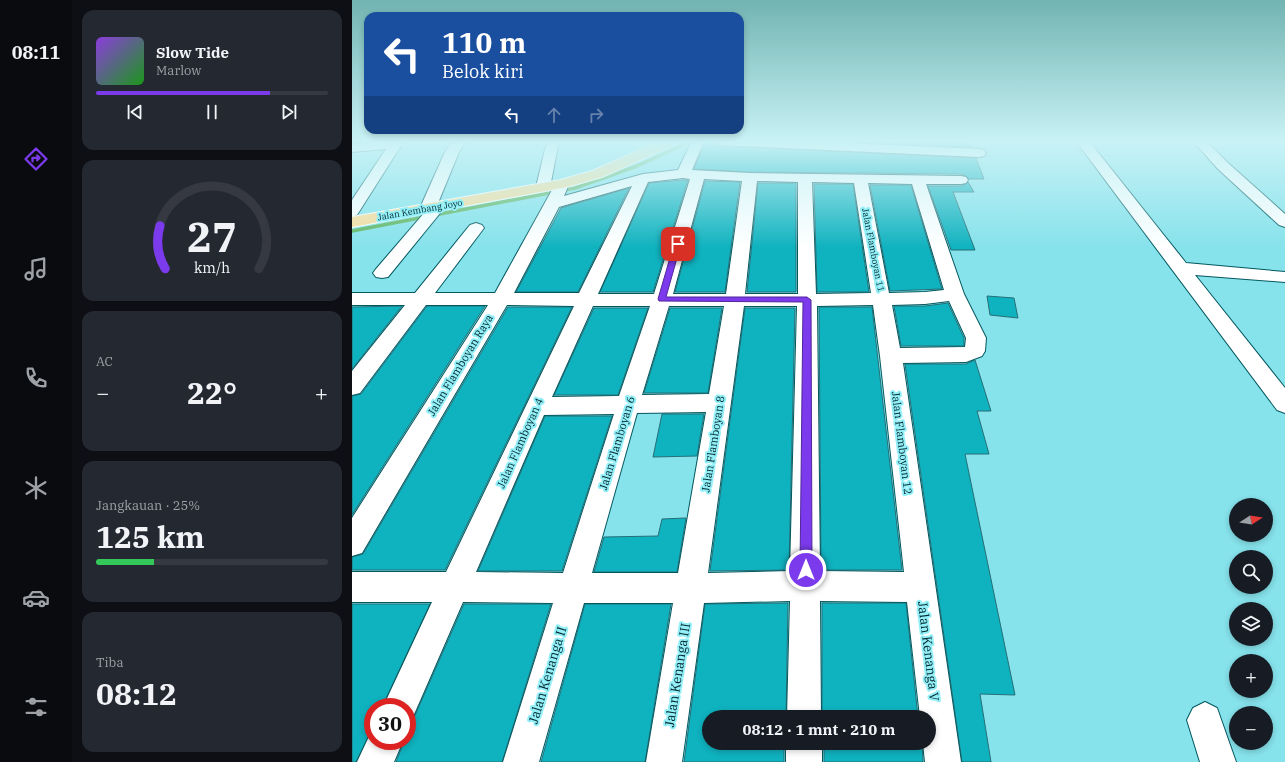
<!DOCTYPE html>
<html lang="id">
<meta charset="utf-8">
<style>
:root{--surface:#171b24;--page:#242831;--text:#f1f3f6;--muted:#9ea1a6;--line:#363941;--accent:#7c3aed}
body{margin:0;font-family:"IBM Plex Serif",serif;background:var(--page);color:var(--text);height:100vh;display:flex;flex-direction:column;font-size:15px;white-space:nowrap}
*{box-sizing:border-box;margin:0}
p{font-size:13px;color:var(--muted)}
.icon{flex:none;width:22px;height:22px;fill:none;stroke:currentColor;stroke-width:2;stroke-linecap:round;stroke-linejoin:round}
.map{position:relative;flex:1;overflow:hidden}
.panel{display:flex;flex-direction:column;gap:10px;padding:10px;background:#0d0f14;width:280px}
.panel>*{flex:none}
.hud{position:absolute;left:12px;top:12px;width:380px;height:122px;border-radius:12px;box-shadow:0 2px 6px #0003;background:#1a4fa0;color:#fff;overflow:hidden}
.needle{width:26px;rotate:78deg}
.controls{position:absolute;left:877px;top:498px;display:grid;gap:8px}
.controls a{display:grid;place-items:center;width:44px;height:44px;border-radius:50%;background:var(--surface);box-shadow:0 2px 6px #0003;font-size:20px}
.speed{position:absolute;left:12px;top:698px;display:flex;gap:8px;font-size:20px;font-weight:700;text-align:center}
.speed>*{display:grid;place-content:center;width:52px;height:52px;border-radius:50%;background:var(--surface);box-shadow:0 2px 6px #0003;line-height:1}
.speed .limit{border:6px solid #d22;background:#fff;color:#111}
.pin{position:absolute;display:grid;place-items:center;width:34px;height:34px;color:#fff;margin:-17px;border-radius:8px;box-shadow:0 2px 6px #0006}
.me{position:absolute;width:44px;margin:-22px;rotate:0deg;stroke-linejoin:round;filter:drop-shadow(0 0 3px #0008)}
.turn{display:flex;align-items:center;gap:14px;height:84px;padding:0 12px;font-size:18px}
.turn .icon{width:52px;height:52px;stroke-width:2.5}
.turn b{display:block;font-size:28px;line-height:34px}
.lanes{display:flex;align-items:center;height:38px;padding:0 12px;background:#0003;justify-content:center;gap:20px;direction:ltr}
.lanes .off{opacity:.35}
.big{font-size:30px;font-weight:700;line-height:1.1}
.panel .tile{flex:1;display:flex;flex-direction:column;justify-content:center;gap:6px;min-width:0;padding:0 14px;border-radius:12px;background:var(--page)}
.panel .dial{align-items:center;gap:0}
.dial svg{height:104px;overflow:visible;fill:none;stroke:var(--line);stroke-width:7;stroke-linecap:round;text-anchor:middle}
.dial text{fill:var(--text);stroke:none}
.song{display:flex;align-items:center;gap:12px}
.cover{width:48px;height:48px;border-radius:6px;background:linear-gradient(135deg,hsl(270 70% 55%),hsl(120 70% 35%))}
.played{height:4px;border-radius:2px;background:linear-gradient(90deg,var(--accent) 75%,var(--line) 75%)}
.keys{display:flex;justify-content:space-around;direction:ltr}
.heat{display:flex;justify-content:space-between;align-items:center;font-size:22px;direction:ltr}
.charge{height:6px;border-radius:3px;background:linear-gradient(90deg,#34c759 25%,var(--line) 0)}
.trip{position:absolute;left:350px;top:710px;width:234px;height:40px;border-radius:20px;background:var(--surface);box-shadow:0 2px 6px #0003;font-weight:700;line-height:40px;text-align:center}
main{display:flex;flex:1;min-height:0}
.tabs{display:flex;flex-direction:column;width:72px;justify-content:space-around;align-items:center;background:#090b0e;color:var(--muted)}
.tabs .icon{width:28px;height:28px}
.tabs .active{color:var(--accent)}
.tabs b{font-size:18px;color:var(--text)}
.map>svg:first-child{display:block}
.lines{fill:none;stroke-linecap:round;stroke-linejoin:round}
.stream{stroke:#5eb45f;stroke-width:3.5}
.building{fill:#0fb2bf;stroke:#266f76}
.minor-casing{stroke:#02585f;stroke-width:2}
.major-casing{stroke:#fff;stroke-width:2}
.minor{fill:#fff;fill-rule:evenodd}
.major{fill:#fadc9a;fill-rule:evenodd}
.route{fill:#7c3aed;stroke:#51269a}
.labels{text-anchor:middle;stroke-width:4;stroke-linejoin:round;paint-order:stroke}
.far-street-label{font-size:9px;fill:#00272b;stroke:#93eff8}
.street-label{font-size:11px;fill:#00272b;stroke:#93eff8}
.near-street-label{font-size:13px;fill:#00272b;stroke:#93eff8}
</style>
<main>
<nav class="tabs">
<b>08:11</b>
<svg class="icon active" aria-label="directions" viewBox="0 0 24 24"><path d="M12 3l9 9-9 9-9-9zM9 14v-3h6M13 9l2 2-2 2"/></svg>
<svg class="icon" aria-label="music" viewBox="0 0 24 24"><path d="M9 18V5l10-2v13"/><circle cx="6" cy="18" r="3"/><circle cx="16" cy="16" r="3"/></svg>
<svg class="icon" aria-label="phone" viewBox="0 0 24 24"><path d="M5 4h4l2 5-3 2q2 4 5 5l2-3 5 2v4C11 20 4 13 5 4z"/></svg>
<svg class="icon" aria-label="climate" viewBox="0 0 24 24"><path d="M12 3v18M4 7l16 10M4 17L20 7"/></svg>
<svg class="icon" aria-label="car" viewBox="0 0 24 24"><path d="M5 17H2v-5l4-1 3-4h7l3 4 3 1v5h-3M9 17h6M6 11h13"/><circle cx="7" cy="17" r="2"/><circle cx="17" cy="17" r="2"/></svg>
<svg class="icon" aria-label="filters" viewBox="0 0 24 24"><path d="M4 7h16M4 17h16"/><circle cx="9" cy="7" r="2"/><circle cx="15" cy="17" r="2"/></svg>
</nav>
<section class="panel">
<div class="tile">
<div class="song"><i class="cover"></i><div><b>Slow Tide</b><p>Marlow</p></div></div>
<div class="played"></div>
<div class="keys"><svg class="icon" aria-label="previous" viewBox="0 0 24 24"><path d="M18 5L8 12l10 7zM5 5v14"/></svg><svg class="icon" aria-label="pause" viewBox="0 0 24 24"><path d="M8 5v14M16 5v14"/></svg><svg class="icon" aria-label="next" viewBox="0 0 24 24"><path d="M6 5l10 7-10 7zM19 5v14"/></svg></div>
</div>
<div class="tile dial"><svg viewBox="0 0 100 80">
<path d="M14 69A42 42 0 1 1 86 69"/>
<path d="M14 69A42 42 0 0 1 10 36" stroke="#7c3aed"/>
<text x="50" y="56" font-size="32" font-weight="700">27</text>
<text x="50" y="72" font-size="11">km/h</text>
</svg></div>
<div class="tile"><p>AC</p>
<div class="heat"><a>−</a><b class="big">22°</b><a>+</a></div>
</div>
<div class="tile"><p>Jangkauan · 25%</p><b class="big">125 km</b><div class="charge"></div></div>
<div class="tile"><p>Tiba</p><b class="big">08:12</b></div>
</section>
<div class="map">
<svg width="933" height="762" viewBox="0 0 933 762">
<rect width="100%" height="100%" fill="#86e2eb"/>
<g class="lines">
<path class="stream" d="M 0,231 L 223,188 L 285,166 L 339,141"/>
</g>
<path class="building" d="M 353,141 L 360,141 L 362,145 L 367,146 L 624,158 L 632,179 L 617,179 L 614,176 L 609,174 L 398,172 L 342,169 Z
M 483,141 L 616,141 L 619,147 Z
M 331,180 L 336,180 L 301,292 L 248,292 L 297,183 Z
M 353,181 L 388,182 L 373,292 L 323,292 Z
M 616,182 L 622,192 L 601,192 L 623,250 L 599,250 L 576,186 L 609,186 L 614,184 Z
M 406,183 L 444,183 L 444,292 L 395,292 Z
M 462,184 L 501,184 L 517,292 L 465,292 Z
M 518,185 L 559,185 L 590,289 L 538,291 Z
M 277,188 L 226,292 L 164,292 L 209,208 Z
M 635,296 L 662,298 L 666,318 L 638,315 Z
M 596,303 L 612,338 L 612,346 L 549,346 L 542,306 L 573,306 Z
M 50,306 L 0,369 L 0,307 Z
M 75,306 L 133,306 L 0,515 L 0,396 L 9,394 Z
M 156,307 L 220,307 L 93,570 L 0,570 L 0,557 L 11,554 Z
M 467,307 L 520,307 L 550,570 L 469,570 Z
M 242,308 L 296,308 L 266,395 L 202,395 Z
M 318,308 L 370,308 L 356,393 L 292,393 Z
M 393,308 L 443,308 L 437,570 L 358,571 Z
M 623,360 L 639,411 L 625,411 L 637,454 L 613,454 L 663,695 L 628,694 L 639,762 L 610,762 L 553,364 L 614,364 Z
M 310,414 L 352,414 L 345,456 L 301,457 Z
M 193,416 L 260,416 L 210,571 L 126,571 Z
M 334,518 L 325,572 L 242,572 L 252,537 L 306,536 L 310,519 Z
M 436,603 L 434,717 L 357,717 L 357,743 L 432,743 L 432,762 L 332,762 L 353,604 Z
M 470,603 L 554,603 L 566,717 L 470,717 Z
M 0,604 L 78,604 L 30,707 L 21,707 L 21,727 L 4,762 L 0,762 Z
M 112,604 L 199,604 L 150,762 L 44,762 L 52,741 L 55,741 L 55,722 L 61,720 Z
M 233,604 L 319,604 L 293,762 L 189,762 Z
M 472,743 L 570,743 L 571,762 L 472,762 Z"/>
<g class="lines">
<g class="minor-casing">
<path id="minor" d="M 35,141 L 52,141 L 5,215 L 0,217 L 0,200 L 34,149 L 0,152 L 0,144 Z
M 101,141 L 114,141 L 107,152 L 86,203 L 90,204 L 93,207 L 36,277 L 30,278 L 24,277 L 21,273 L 24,269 L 73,212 L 68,208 L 93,152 Z
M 195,141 L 207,141 L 198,187 L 196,190 L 191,191 L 186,190 L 184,187 Z
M 340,141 L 352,141 L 340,170 L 398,173 L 609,176 L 614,177 L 616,180 L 614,183 L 609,184 L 574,184 L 612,294 L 634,338 L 633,351 L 630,356 L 614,362 L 551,363 L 609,762 L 573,762 L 571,743 L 577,743 L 577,717 L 568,717 L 555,602 L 468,601 L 469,717 L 435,717 L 438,601 L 352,603 L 330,762 L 294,762 L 321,603 L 232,603 L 187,762 L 151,762 L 201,603 L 111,602 L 60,719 L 55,721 L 55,707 L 31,707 L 80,602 L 0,602 L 0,572 L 94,572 L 222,306 L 155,305 L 10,553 L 0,556 L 0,518 L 136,305 L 74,305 L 8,393 L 0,395 L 0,371 L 53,305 L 0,305 L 0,293 L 63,293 L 118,225 L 124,223 L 130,225 L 132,228 L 83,293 L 143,293 L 205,181 L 210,180 L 215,181 L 217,184 L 212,196 L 291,174 L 326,170 ZM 331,178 L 338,179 L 302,294 L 246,294 L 296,182 ZM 352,179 L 390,181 L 374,294 L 321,294 ZM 405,181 L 446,182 L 446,294 L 393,294 ZM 460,182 L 502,183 L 519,293 L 464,294 ZM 516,183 L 560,184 L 592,290 L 573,292 L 537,293 ZM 280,186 L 227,293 L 162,293 L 207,207 ZM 597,301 L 614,338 L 613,347 L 548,348 L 540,305 L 573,304 ZM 521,305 L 528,356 L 552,572 L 468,571 L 465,306 ZM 241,306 L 298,306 L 267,396 L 200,397 ZM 317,306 L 372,306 L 357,394 L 290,395 ZM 392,306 L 445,306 L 438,571 L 356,573 ZM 354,412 L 326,573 L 240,573 L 285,413 ZM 262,414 L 211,573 L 124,572 L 192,415 Z
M 361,141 L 450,141 L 627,149 L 632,150 L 634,153 L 632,156 L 627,157 L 367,145 L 362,144 Z
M 724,141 L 737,141 L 834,263 L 933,272 L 933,282 L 843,275 L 933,388 L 933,413 L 925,410 Z
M 841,141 L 854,141 L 876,163 L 933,214 L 933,227 L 927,225 L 866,169 Z
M 853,702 L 865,708 L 884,762 L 848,762 L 835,720 L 841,708 Z
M 21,728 L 21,741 L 51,741 L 42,762 L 5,762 Z
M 434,743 L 470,743 L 470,762 L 434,762 Z"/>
</g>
<g class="major-casing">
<path id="major" d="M 308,141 L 325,141 L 324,144 L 250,177 L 215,187 L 0,227 L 0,217 L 208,180 L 240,171 Z"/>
</g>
<use href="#minor" class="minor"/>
<use href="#major" class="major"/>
</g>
<linearGradient id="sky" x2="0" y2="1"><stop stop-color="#71b4b1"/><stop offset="0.57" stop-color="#c9f2f6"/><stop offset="1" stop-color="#c9f2f6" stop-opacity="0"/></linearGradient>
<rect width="933" height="248" fill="url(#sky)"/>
<path class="route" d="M 326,242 L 329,244 L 314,297 L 455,297 L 459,300 L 460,570 L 458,575 L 454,576 L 449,575 L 448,570 L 451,302 L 307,301 L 306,299 L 322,244 Z"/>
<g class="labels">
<g class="far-street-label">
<text transform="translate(68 210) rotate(-10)" y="3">Jalan Kembang Joyo</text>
<text transform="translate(521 250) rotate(79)" y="3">Jalan Flamboyan 11</text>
</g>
<g class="street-label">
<text transform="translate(108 365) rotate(-59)" y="4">Jalan Flamboyan Raya</text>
<text transform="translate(168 443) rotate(-66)" y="4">Jalan Flamboyan 4</text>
<text transform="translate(265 443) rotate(-73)" y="4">Jalan Flamboyan 6</text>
<text transform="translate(550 443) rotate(83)" y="4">Jalan Flamboyan 12</text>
<text transform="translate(361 444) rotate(-81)" y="4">Jalan Flamboyan 8</text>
</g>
<g class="near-street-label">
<text transform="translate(577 651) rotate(83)" y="5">Jalan Kenanga V</text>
<text transform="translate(195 675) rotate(-73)" y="5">Jalan Kenanga II</text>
<text transform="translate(325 675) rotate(-81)" y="5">Jalan Kenanga III</text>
</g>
</g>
</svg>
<div class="controls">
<a><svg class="needle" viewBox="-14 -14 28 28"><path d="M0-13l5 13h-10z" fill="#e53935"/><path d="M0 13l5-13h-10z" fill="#9ea1a6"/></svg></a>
<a><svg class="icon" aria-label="search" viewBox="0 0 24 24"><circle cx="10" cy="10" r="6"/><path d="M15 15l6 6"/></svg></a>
<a><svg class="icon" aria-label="layers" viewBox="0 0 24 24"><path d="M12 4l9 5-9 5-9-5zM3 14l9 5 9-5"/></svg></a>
<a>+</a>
<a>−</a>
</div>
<div class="speed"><div class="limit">30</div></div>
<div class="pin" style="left:326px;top:244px;background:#d93025"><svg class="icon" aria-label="arrive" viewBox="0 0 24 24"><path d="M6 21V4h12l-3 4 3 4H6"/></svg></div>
<svg class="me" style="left:454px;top:570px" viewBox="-20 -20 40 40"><circle r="17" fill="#7c3aed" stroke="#fff" stroke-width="3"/><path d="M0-11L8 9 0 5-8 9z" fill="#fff"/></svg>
<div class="trip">08:12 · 1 mnt · 210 m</div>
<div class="hud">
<div class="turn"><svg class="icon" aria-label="left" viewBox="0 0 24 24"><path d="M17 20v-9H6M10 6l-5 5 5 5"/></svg><div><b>110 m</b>Belok kiri</div></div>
<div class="lanes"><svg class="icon" aria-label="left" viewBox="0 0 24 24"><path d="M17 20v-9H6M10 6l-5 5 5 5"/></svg><svg class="icon off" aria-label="ahead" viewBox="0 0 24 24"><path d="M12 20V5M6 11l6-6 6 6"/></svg><svg class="icon off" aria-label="right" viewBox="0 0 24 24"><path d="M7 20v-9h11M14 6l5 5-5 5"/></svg></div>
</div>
</div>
</main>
